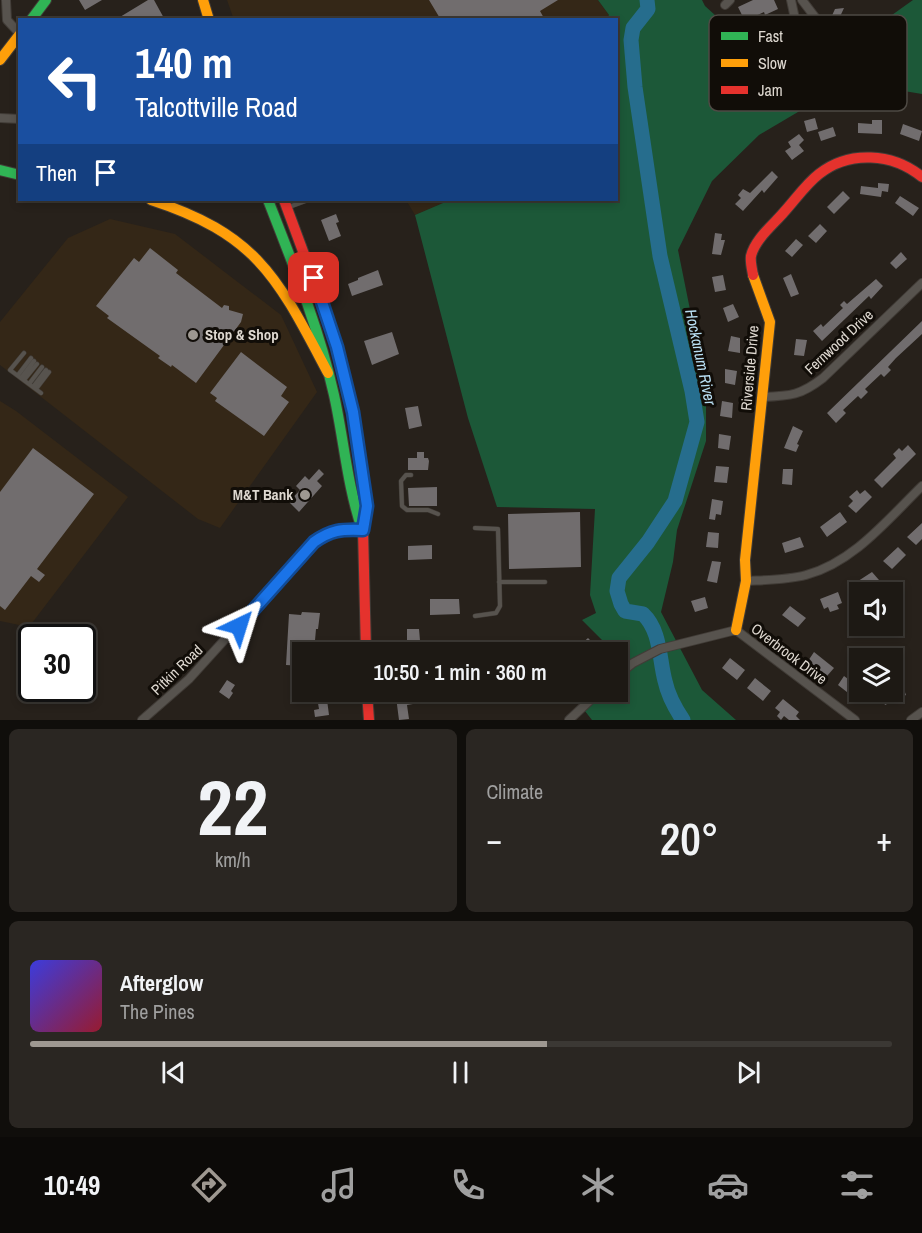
<!DOCTYPE html>
<meta charset="utf-8">
<style>
:root{--surface:#1d1914;--page:#2a2622;--text:#f1f3f6;--muted:#a0a0a0;--line:#3b3834;--accent:#9e9891}
body{margin:0;font-family:"Archivo Narrow",sans-serif;background:var(--page);color:var(--text);height:100vh;display:flex;flex-direction:column;font-size:22px;white-space:nowrap}
*{box-sizing:border-box;margin:0}
p{font-size:20px;color:var(--muted)}
.icon{flex:none;width:33px;height:33px;fill:none;stroke:currentColor;stroke-width:2;stroke-linecap:round;stroke-linejoin:round}
.map{position:relative;height:720px;overflow:hidden}
.panel{display:flex;flex-direction:column;gap:9px;padding:9px;background:#100e0b;flex:1}
.panel>*{flex:none}
.guide{position:absolute;left:18px;top:18px;width:600px;height:183px;border-radius:0px;box-shadow:0 3px 9px #0003,0 0 0 2px var(--line);background:#1a4fa0;color:#fff;overflow:hidden}
.tools{position:absolute;left:849px;top:582px;display:grid;gap:12px}
.tools a{display:grid;place-items:center;width:54px;height:54px;border-radius:0px;background:var(--surface);box-shadow:0 3px 9px #0003,0 0 0 2px var(--line);font-size:30px}
.speed{position:absolute;left:18px;top:624px;display:flex;gap:12px;font-size:30px;font-weight:700;text-align:center}
.speed>*{display:grid;place-content:center;width:78px;height:78px;border-radius:50%;background:var(--surface);box-shadow:0 3px 9px #0003,0 0 0 2px var(--line);line-height:1}
.speed .limit{border:3px solid #111;border-radius:9px;background:#fff;color:#111}
.pin{position:absolute;display:grid;place-items:center;width:51px;height:51px;color:#fff;margin:-26px;border-radius:12px;box-shadow:0 3px 9px #0006}
.me{position:absolute;width:66px;margin:-33px;rotate:41deg;stroke-linejoin:round;filter:drop-shadow(0 0 4px #0008)}
.turn{display:flex;align-items:center;gap:21px;height:126px;padding:0 18px;font-size:27px}
.turn .icon{width:78px;height:78px;stroke-width:2.5}
.turn b{display:block;font-size:42px;line-height:51px}
.then{display:flex;align-items:center;height:57px;padding:0 18px;background:#0003;gap:12px;font-size:22px}
.big{font-size:45px;font-weight:600;line-height:1.1}
.panel .tile{flex:1;display:flex;flex-direction:column;justify-content:center;gap:9px;min-width:0;padding:0 21px;border-radius:9px;background:var(--page)}
.panel .dial{align-items:center;gap:0}
.dial b{font-size:78px;line-height:1}
.song{display:flex;align-items:center;gap:18px}
.cover{width:72px;height:72px;border-radius:9px;background:linear-gradient(135deg,hsl(240 70% 55%),hsl(350 70% 35%))}
.played{height:6px;border-radius:3px;background:linear-gradient(90deg,var(--accent) 60%,var(--line) 60%)}
.keys{display:flex;justify-content:space-around;direction:ltr}
.heat{display:flex;justify-content:space-between;align-items:center;font-size:33px;direction:ltr}
.panel .tiles{flex:1;display:grid;gap:9px;grid-template-columns:1fr 1fr}
.tile:last-child{grid-column:span 2}
.trip{position:absolute;left:292px;top:642px;width:336px;height:60px;border-radius:0px;background:var(--surface);box-shadow:0 3px 9px #0003,0 0 0 2px var(--line);font-weight:600;line-height:60px;text-align:center}
.menu{display:flex;height:96px;justify-content:space-around;align-items:center;background:#0c0a08;color:var(--muted)}
.menu .icon{width:42px;height:42px}
.menu .current{color:var(--accent)}
.menu b{font-size:27px;color:var(--text)}
.map>svg:first-child{display:block}
.built{fill:#342717}
.forest{fill:#1c5838}
.lines{fill:none;stroke-linecap:round;stroke-linejoin:round}
.river{stroke:#266d8d;stroke-width:15}
.building{fill:#716d6e}
.lane-casing{stroke:#413c37;stroke-width:5}
.street-casing{stroke:#413c37;stroke-width:10}
.fast-casing{stroke:#413c37;stroke-width:12}
.slow-casing{stroke:#413c37;stroke-width:12}
.jam-casing{stroke:#413c37;stroke-width:12}
.lane{stroke:#57534e;stroke-width:4}
.street{stroke:#57534e;stroke-width:8}
.fast{stroke:#30b455;stroke-width:10}
.slow{stroke:#ff9f0a;stroke-width:10}
.jam{stroke:#e5322d;stroke-width:10}
.route-casing{stroke:#114b97;stroke-width:15}
.route{stroke:#1a73e8;stroke-width:10}
.poi-dot{fill:#9e9891;stroke:#110d08;stroke-width:2}
.labels{text-anchor:middle;stroke-width:6;stroke-linejoin:round;paint-order:stroke}
.poi-label{font-size:15px;font-weight:bold;fill:#ded8d0;stroke:#110d08;text-anchor:start}
.street-label{font-size:15px;fill:#ded8d0;stroke:#110d08}
.water-label{font-size:16px;font-style:italic;fill:#b9dff3;stroke:#110d08}
.key{fill:#110d08;stroke:#4e4a44;stroke-width:1.5}
.key-label{font-size:16px;fill:#ded8d0}
</style>
<div class="map">
<svg width="922" height="720" viewBox="0 0 922 720">
<rect width="100%" height="100%" fill="#27211b"/>
<path class="built" d="M 227,0 L 598,0 L 609,15 L 606,20 L 234,20 Z
M 406,200 L 450,200 L 415,215 Z
M 110,219 L 175,234 L 281,315 L 317,392 L 220,528 L 198,519 L 0,365 L 0,322 L 68,238 Z
M 0,401 L 16,411 L 128,497 L 29,627 L 0,621 Z"/>
<path class="forest" d="M 598,0 L 702,0 L 705,6 L 758,54 L 805,77 L 913,0 L 922,0 L 922,94 L 880,87 L 820,99 L 759,135 L 712,181 L 678,250 L 706,389 L 706,441 L 677,530 L 673,562 L 661,612 L 702,690 L 736,720 L 592,720 L 577,701 L 588,692 L 618,692 L 618,664 L 622,661 L 618,656 L 618,652 L 614,652 L 582,620 L 596,613 L 590,595 L 595,509 L 497,507 L 468,418 L 415,215 L 450,200 L 616,200 L 616,20 L 606,19 L 609,15 Z"/>
<g class="lines">
<path class="river" d="M 647,0 L 648,9 L 633,28 L 631,40 L 635,87 L 660,256 L 692,391 L 697,422 L 675,501 L 648,542 L 619,578 L 617,591 L 621,604 L 625,611 L 643,614 C 661,631 659,659 665,681 C 668,695 675,708 683,720"/>
</g>
<path class="building" d="M 79,0 L 102,0 L 85,10 Z
M 148,0 L 154,0 L 165,20 L 115,20 Z
M 429,0 L 558,0 L 540,11 L 545,20 L 441,20 Z
M 753,0 L 774,0 L 778,9 L 765,15 L 764,12 L 745,21 L 738,7 Z
M 844,8 L 837,23 L 849,28 L 842,43 L 823,35 L 835,9 Z
M 815,118 L 818,129 L 807,132 L 804,121 Z
M 872,120 L 882,120 L 882,134 L 858,133 L 858,123 L 872,124 Z
M 903,124 L 922,131 L 919,141 L 900,134 Z
M 833,127 L 836,136 L 821,141 L 818,132 Z
M 799,134 L 804,140 L 799,145 L 804,151 L 792,160 L 785,151 L 791,147 L 788,142 Z
M 772,171 L 778,177 L 764,193 L 762,190 L 743,211 L 735,204 L 741,198 L 738,195 L 743,189 L 750,193 Z
M 878,183 L 889,184 L 888,192 L 882,191 L 881,197 L 860,194 L 861,186 L 878,188 Z
M 843,191 L 850,198 L 834,214 L 827,207 Z
M 900,196 L 919,208 L 913,216 L 895,203 Z
M 336,214 L 339,222 L 336,223 L 341,236 L 329,241 L 321,220 Z
M 820,224 L 827,231 L 816,243 L 808,236 Z
M 715,233 L 722,234 L 721,240 L 725,240 L 721,255 L 712,254 Z
M 796,239 L 803,245 L 792,257 L 785,251 Z
M 150,248 L 178,270 L 176,273 L 222,308 L 224,305 L 229,306 L 229,310 L 243,314 L 241,322 L 196,383 L 172,365 L 171,367 L 158,358 L 160,356 L 107,318 L 109,316 L 96,306 L 134,258 L 139,262 Z
M 901,252 L 907,259 L 896,269 L 890,263 Z
M 378,270 L 383,285 L 352,296 L 348,284 L 358,280 L 358,278 Z
M 791,274 L 799,294 L 791,297 L 783,278 Z
M 723,275 L 726,290 L 715,292 L 712,277 Z
M 876,279 L 883,286 L 871,299 L 869,296 L 822,341 L 813,331 L 821,324 L 823,327 L 843,308 L 840,305 L 844,301 L 847,304 Z
M 733,304 L 739,317 L 728,322 L 723,308 Z
M 922,321 L 922,334 L 896,358 L 888,367 L 891,370 L 884,377 L 881,374 L 865,389 L 868,392 L 861,399 L 858,396 L 843,410 L 846,413 L 836,423 L 827,413 Z
M 392,332 L 399,354 L 372,365 L 364,341 Z
M 731,336 L 740,338 L 740,353 L 728,351 Z
M 796,339 L 807,340 L 804,356 L 794,355 Z
M 241,352 L 287,387 L 281,396 L 289,402 L 264,436 L 215,401 L 217,398 L 210,393 Z
M 725,369 L 737,371 L 735,385 L 725,383 Z
M 722,401 L 733,403 L 732,418 L 720,416 Z
M 418,406 L 422,426 L 409,429 L 405,408 Z
M 793,426 L 803,431 L 797,444 L 799,445 L 796,452 L 784,448 Z
M 719,434 L 731,436 L 729,450 L 718,448 Z
M 908,445 L 916,454 L 882,488 L 874,480 L 896,458 L 893,454 L 899,448 L 902,451 Z
M 33,448 L 94,494 L 37,569 L 45,575 L 39,582 L 31,576 L 5,610 L 0,606 L 0,492 Z
M 417,452 L 424,452 L 424,458 L 428,458 L 429,461 L 428,470 L 408,470 L 408,458 L 417,458 Z
M 716,466 L 729,467 L 727,483 L 714,482 Z
M 319,469 L 324,474 L 317,481 L 322,486 L 299,512 L 289,502 L 300,490 L 296,486 L 305,476 L 309,480 Z
M 783,469 L 793,469 L 792,485 L 782,484 Z
M 437,487 L 437,506 L 409,506 L 408,488 Z
M 857,490 L 860,494 L 865,490 L 872,497 L 856,513 L 848,506 L 853,501 L 849,497 Z
M 712,499 L 723,501 L 721,515 L 716,514 L 715,520 L 709,519 Z
M 580,512 L 581,567 L 509,569 L 508,514 Z
M 840,512 L 847,522 L 827,537 L 820,527 Z
M 922,523 L 922,539 L 916,545 L 907,537 Z
M 708,532 L 719,533 L 718,548 L 706,547 Z
M 800,537 L 804,547 L 785,553 L 782,543 Z
M 432,545 L 432,559 L 408,560 L 408,546 Z
M 898,547 L 906,555 L 892,569 L 883,561 Z
M 712,561 L 721,562 L 717,583 L 707,581 Z
M 872,572 L 879,580 L 866,589 L 868,592 L 860,592 L 858,594 L 852,585 Z
M 838,592 L 842,603 L 837,605 L 839,609 L 830,612 L 828,607 L 824,609 L 820,599 Z
M 705,597 L 708,608 L 695,612 L 691,601 Z
M 430,599 L 459,599 L 460,614 L 430,615 Z
M 790,606 L 806,618 L 798,627 L 782,615 Z
M 302,612 L 320,613 L 318,629 L 316,629 L 314,652 L 303,652 L 303,666 L 286,665 L 289,614 L 301,615 Z
M 407,629 L 419,629 L 421,652 L 407,652 Z
M 588,638 L 602,652 L 584,652 L 578,647 Z
M 814,652 L 834,668 L 827,676 L 808,661 Z
M 730,658 L 745,670 L 737,680 L 722,668 Z
M 844,676 L 859,687 L 852,696 L 838,685 Z
M 755,678 L 771,691 L 763,701 L 747,688 Z
M 227,680 L 235,685 L 231,691 L 233,693 L 229,699 L 219,692 Z
M 903,687 L 906,695 L 885,705 L 881,695 Z
M 316,692 L 326,692 L 329,715 L 315,717 L 314,710 L 319,709 Z
M 412,695 L 413,704 L 407,705 L 409,719 L 399,720 L 396,697 Z
M 783,699 L 799,712 L 796,716 L 800,720 L 789,720 L 784,716 L 781,720 L 777,716 L 780,712 L 775,708 Z"/>
<g class="lines">
<g class="lane-casing">
<path id="lane" d="M 289,207 L 308,200
M 24,353 L 10,370 L 41,393
M 18,375 L 31,358
M 21,378 L 34,361
M 24,380 L 37,364
M 29,384 L 42,367
M 33,387 L 46,370
M 36,389 L 49,372
M 411,475 L 406,475 L 401,481 L 402,506 L 407,510 L 428,510 L 438,514
M 499,582 L 545,582
M 475,616 L 496,613 L 500,606 L 498,529 L 475,528"/>
</g>
<g class="street-casing">
<path id="street" d="M 6,0 L 7,20 L 20,34
M 791,0 L 797,28 L 803,36 L 811,36 L 817,30 L 818,21 L 802,0
M 725,5 L 730,0
M 0,118 L 20,119
M 763,397 C 791,396 801,395 823,378 L 922,283
M 746,581 C 766,580 787,580 806,575 C 854,562 888,519 922,486
M 618,675 L 633,663 L 660,649 L 736,630 L 855,720
M 142,720 L 189,679 L 313,542 C 331,530 341,529 363,530
M 569,720 L 599,692
M 911,720 L 922,712"/>
</g>
<g class="fast-casing">
<path id="fast" d="M 31,20 L 46,0
M 0,170 L 20,175
M 268,200 C 293,264 319,328 334,395 C 344,440 347,485 362,529"/>
</g>
<g class="slow-casing">
<path id="slow" d="M 203,0 L 209,20
M 0,60 L 20,34
M 151,200 C 259,235 278,279 328,373
M 736,630 L 746,581 L 745,560 L 770,322 L 753,275"/>
</g>
<g class="jam-casing">
<path id="jam" d="M 284,200 L 331,327 L 353,413 L 367,506 L 363,530 L 366,652
M 753,275 C 752,269 750,261 751,256 C 755,239 774,224 784,212 C 795,200 806,184 819,174 C 849,150 893,153 922,177
M 367,692 L 369,720"/>
</g>
<use href="#lane" class="lane"/>
<use href="#street" class="street"/>
<use href="#fast" class="fast"/>
<use href="#slow" class="slow"/>
<use href="#jam" class="jam"/>
</g>
<g class="lines">
<g class="route-casing">
<path id="route" d="M 239,626 L 314,542 C 331,530 341,529 363,530 L 367,506 L 353,412 L 337,347 L 314,278"/>
</g>
<use href="#route" class="route"/>
</g>
<g class="poi-dot">
<circle cx="193" cy="335" r="6"/>
<circle cx="305" cy="495" r="6"/>
</g>
<g class="labels">
<g class="poi-label">
<text x="205" y="340">Stop &amp; Shop</text>
<text x="293" y="500" text-anchor="end">M&amp;T Bank</text>
</g>
<g class="street-label">
<text transform="translate(839 342) rotate(-43)" y="5">Fernwood Drive</text>
<text transform="translate(750 368) rotate(-85)" y="5">Riverside Drive</text>
<text transform="translate(789 654) rotate(37)" y="5">Overbrook Drive</text>
<text transform="translate(177 670) rotate(-44)" y="5">Pitkin Road</text>
</g>
<g class="water-label">
<text transform="translate(701 357) rotate(78)" y="6">Hockanum River</text>
</g>
</g>
<rect x="709" y="15" width="198" height="96" rx="9" class="key"/>
<rect x="721" y="32" width="27" height="8" fill="#30b455"/>
<rect x="721" y="59" width="27" height="8" fill="#ff9f0a"/>
<rect x="721" y="86" width="27" height="8" fill="#e5322d"/>
<g class="key-label">
<text x="758" y="42">Fast</text>
<text x="758" y="69">Slow</text>
<text x="758" y="96">Jam</text>
</g>
</svg>
<div class="tools">
<a><svg class="icon" aria-label="sound" viewBox="0 0 24 24"><path d="M4 9h4l5-4v14l-5-4H4zM17 9q2 3 0 6"/></svg></a>
<a><svg class="icon" aria-label="layers" viewBox="0 0 24 24"><path d="M12 4l9 5-9 5-9-5zM3 14l9 5 9-5"/></svg></a>
</div>
<div class="speed"><div class="limit">30</div></div>
<div class="pin" style="left:314px;top:278px;background:#d93025"><svg class="icon" aria-label="arrive" viewBox="0 0 24 24"><path d="M6 21V4h12l-3 4 3 4H6"/></svg></div>
<svg class="me" style="left:239px;top:626px" viewBox="-20 -20 40 40"><path d="M0-17L14 15 0 8-14 15z" fill="#1a73e8" stroke="#fff" stroke-width="4"/></svg>
<div class="trip">10:50 · 1 min · 360 m</div>
<div class="guide">
<div class="turn"><svg class="icon" aria-label="left" viewBox="0 0 24 24"><path d="M17 20v-9H6M10 6l-5 5 5 5"/></svg><div><b>140 m</b>Talcottville Road</div></div>
<div class="then">Then<svg class="icon" aria-label="arrive" viewBox="0 0 24 24"><path d="M6 21V4h12l-3 4 3 4H6"/></svg></div>
</div>
</div>
<section class="panel">
<div class="tiles">
<div class="tile dial"><b>22</b><p>km/h</p></div>
<div class="tile"><p>Climate</p>
<div class="heat"><a>−</a><b class="big">20°</b><a>+</a></div>
</div>
<div class="tile">
<div class="song"><i class="cover"></i><div><b>Afterglow</b><p>The Pines</p></div></div>
<div class="played"></div>
<div class="keys"><svg class="icon" aria-label="previous" viewBox="0 0 24 24"><path d="M18 5L8 12l10 7zM5 5v14"/></svg><svg class="icon" aria-label="pause" viewBox="0 0 24 24"><path d="M8 5v14M16 5v14"/></svg><svg class="icon" aria-label="next" viewBox="0 0 24 24"><path d="M6 5l10 7-10 7zM19 5v14"/></svg></div>
</div>
</div>
</section>
<nav class="menu">
<b>10:49</b>
<svg class="icon current" aria-label="directions" viewBox="0 0 24 24"><path d="M12 3l9 9-9 9-9-9zM9 14v-3h6M13 9l2 2-2 2"/></svg>
<svg class="icon" aria-label="music" viewBox="0 0 24 24"><path d="M9 18V5l10-2v13"/><circle cx="6" cy="18" r="3"/><circle cx="16" cy="16" r="3"/></svg>
<svg class="icon" aria-label="phone" viewBox="0 0 24 24"><path d="M5 4h4l2 5-3 2q2 4 5 5l2-3 5 2v4C11 20 4 13 5 4z"/></svg>
<svg class="icon" aria-label="climate" viewBox="0 0 24 24"><path d="M12 3v18M4 7l16 10M4 17L20 7"/></svg>
<svg class="icon" aria-label="car" viewBox="0 0 24 24"><path d="M5 17H2v-5l4-1 3-4h7l3 4 3 1v5h-3M9 17h6M6 11h13"/><circle cx="7" cy="17" r="2"/><circle cx="17" cy="17" r="2"/></svg>
<svg class="icon" aria-label="filters" viewBox="0 0 24 24"><path d="M4 7h16M4 17h16"/><circle cx="9" cy="7" r="2"/><circle cx="15" cy="17" r="2"/></svg>
</nav>
